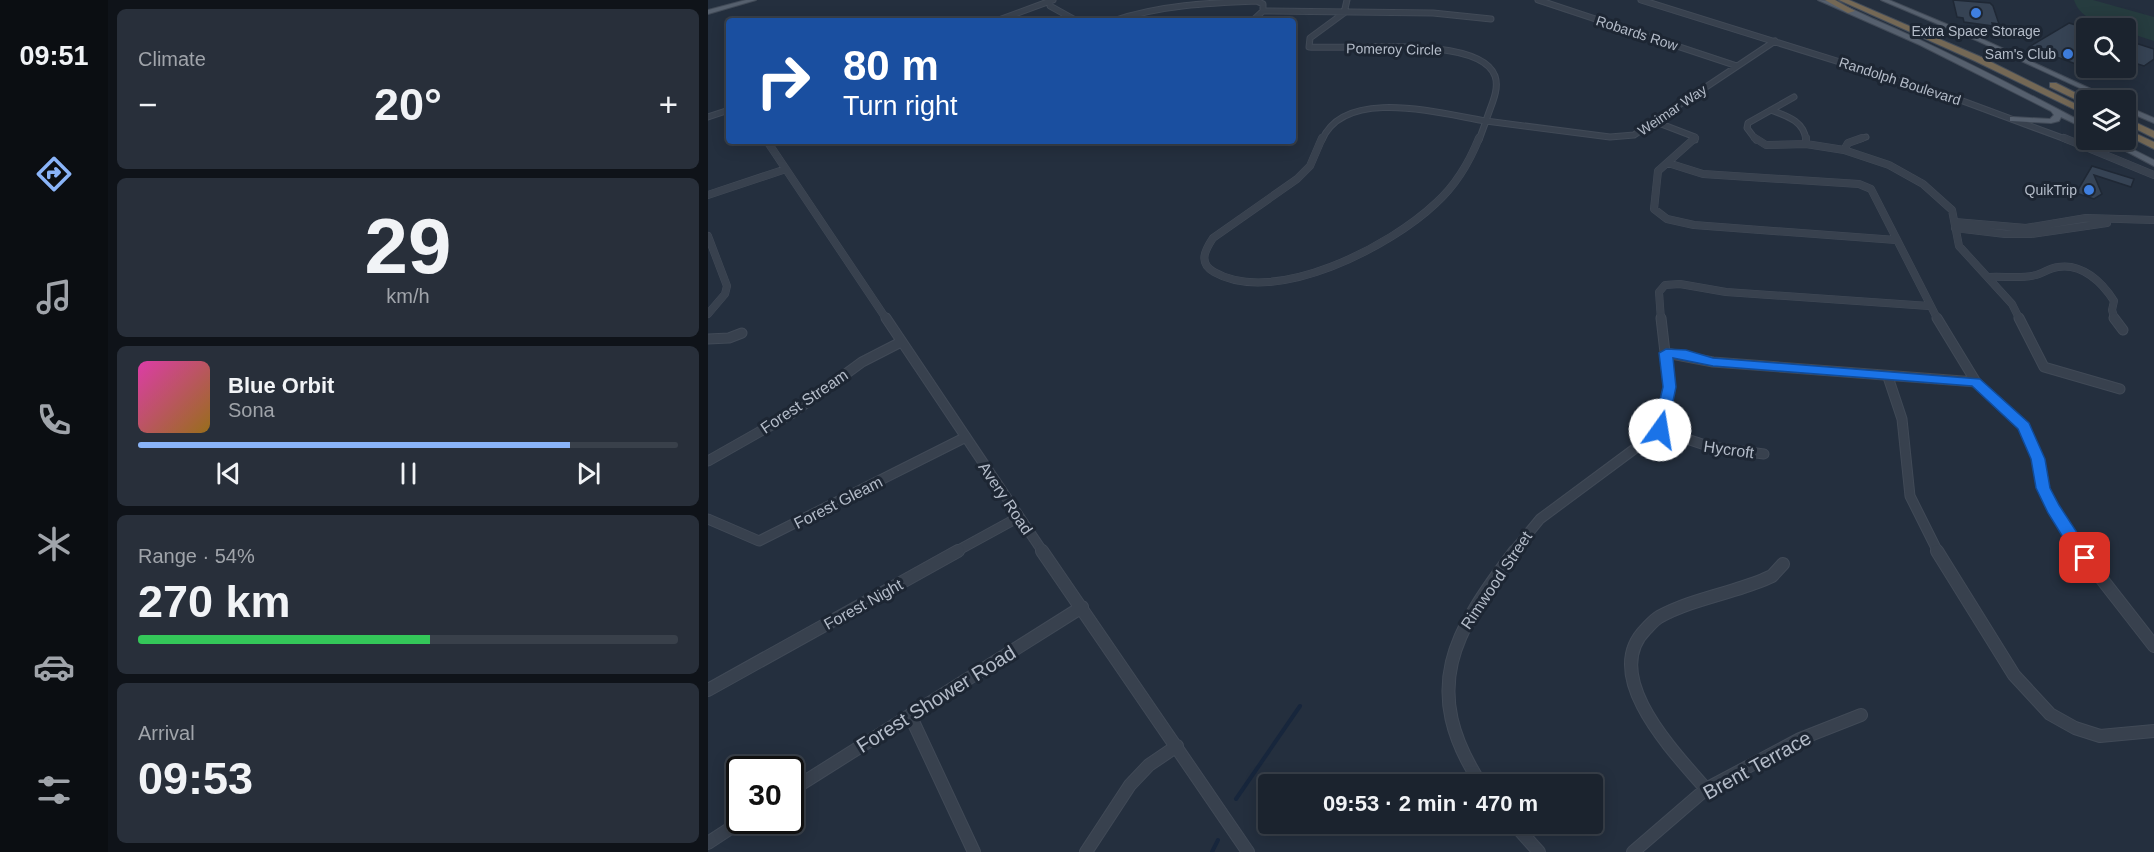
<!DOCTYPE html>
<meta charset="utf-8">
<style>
:root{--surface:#1b232e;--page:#282f3a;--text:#f1f3f6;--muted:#a0a4aa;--line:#39404a;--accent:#8ab4f8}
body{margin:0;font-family:Arial,sans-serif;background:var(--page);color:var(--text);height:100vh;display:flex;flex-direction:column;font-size:22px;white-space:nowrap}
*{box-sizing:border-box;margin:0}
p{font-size:20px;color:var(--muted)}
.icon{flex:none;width:33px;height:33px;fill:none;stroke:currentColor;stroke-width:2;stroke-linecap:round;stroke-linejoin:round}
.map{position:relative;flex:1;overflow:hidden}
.side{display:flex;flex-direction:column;gap:9px;padding:9px;background:#0f1319;width:600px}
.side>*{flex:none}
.hud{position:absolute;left:18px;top:18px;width:570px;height:126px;border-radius:6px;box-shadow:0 3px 15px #0003,0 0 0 2px var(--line);background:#1a4fa0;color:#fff;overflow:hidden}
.fabs{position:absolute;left:1368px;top:18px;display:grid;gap:12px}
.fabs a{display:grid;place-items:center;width:60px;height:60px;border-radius:6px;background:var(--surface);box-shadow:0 3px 15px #0003,0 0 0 2px var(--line);font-size:30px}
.speed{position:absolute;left:18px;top:756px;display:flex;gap:12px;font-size:30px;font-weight:700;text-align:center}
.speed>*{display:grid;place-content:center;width:78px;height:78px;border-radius:50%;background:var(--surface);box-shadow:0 3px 15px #0003,0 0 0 2px var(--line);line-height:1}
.speed .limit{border:3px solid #111;border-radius:9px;background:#fff;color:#111}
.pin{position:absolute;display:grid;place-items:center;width:51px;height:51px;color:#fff;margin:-26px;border-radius:12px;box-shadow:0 3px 9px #0006}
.me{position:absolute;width:66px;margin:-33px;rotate:13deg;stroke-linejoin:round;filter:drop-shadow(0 0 4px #0008)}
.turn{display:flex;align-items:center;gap:21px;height:126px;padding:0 18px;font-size:27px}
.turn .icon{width:78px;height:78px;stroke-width:2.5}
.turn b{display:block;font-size:42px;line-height:51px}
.big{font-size:45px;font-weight:600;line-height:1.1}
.side .tile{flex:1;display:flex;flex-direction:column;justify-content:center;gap:9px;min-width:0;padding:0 21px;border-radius:9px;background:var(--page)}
.side .dial{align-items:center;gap:0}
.dial b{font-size:78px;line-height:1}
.song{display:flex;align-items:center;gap:18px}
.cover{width:72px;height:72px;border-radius:9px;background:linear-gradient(135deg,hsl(320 70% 55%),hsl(40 70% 35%))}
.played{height:6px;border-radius:3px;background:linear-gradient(90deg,var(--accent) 80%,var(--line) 80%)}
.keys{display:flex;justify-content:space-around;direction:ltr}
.heat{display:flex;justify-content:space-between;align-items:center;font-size:33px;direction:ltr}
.charge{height:9px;border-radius:4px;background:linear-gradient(90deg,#34c759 54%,var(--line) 0)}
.trip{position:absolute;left:550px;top:774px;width:345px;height:60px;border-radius:6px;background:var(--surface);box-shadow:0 3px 15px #0003,0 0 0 2px var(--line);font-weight:600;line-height:60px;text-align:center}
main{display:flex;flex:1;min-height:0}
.dock{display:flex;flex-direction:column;width:108px;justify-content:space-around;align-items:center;background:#0b0e12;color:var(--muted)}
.dock .icon{width:42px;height:42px}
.dock .current{color:var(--accent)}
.dock b{font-size:27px;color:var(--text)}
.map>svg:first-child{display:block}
.green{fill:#263c3f}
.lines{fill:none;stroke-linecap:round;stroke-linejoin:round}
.stream{stroke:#17263c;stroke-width:4}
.building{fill:#364354;stroke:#1f2835;stroke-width:1.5}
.minor-far3-casing{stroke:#414a57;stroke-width:7}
.minor-far2-casing{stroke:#414a57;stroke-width:8}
.minor-far1-casing{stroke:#414a57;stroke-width:11}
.minor-casing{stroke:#414a57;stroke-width:14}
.major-casing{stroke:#414a57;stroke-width:2}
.highway-casing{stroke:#434c59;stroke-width:2}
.minor-far3{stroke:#38414e;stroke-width:5}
.minor-far2{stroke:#38414e;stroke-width:7}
.minor-far1{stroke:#38414e;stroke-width:9}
.minor{stroke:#38414e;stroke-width:12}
.major{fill:#56606e;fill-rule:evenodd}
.highway{fill:#746855;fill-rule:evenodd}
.route{fill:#1a73e8;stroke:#114b97;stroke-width:1.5}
.shop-dot{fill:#3f7fe0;stroke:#1d2633;stroke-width:2}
.labels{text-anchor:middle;stroke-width:6;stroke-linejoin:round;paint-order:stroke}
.far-poi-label{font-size:14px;fill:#b4bcc9;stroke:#1d2633;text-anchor:end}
.far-street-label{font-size:14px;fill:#b4bcc9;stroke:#1d2633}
.street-label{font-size:16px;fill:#b4bcc9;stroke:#1d2633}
.near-street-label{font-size:20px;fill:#b4bcc9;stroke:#1d2633}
</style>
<main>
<nav class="dock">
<b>09:51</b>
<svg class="icon current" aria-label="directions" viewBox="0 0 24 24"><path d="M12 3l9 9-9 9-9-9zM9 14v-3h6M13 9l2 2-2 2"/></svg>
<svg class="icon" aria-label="music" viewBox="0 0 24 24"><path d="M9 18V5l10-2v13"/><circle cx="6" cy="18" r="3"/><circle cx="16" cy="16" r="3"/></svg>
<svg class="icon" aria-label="phone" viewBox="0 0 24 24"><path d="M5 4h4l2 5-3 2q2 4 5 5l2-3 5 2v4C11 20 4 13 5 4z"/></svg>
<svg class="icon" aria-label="climate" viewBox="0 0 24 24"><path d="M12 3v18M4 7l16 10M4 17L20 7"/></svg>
<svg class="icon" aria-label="car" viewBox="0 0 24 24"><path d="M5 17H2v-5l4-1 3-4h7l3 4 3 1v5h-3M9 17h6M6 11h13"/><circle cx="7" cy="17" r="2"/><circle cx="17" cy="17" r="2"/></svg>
<svg class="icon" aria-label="filters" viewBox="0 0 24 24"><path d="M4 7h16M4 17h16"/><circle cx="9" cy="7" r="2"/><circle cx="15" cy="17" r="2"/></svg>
</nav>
<section class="side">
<div class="tile"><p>Climate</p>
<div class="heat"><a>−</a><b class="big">20°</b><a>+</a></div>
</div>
<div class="tile dial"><b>29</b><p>km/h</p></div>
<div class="tile">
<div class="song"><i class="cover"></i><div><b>Blue Orbit</b><p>Sona</p></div></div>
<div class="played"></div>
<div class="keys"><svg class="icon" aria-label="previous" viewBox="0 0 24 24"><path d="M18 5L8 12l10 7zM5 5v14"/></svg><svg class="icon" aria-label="pause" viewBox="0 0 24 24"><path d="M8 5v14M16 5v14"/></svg><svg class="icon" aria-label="next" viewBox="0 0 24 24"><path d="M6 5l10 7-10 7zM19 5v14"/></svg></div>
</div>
<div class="tile"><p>Range · 54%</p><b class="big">270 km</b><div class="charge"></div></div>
<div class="tile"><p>Arrival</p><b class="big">09:53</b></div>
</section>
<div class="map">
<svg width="1446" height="852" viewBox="0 0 1446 852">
<rect width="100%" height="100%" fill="#242f3e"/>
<path class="green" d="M 1366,0 L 1385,0 L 1446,17 L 1446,41 L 1418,32 L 1418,28 C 1399,28 1372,20 1366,0 Z"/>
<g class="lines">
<path class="stream" d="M 528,799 L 592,706
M 504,852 L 510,840"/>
</g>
<path class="building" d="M 1245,0 L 1282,3 L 1285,6 L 1291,24 L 1284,23 L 1285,26 L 1256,22 L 1255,18 L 1249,17 Z
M 1361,23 L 1378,28 L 1378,68 L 1418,68 L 1418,40 L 1446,49 L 1446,59 L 1436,66 L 1430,64 L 1409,79 L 1321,47 Z
M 1384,166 L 1426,179 L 1423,187 L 1386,175 L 1394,194 L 1386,199 L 1368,193 Z"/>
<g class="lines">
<g class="minor-far3-casing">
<path id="minor-far3" d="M 342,0 L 342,6 L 369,21
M 830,0 L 1029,66
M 933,0 L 1244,97 L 1360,140
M 555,11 L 725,13 L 783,19
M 636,13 L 602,38 L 601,47 C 639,50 772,34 787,76 C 792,90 782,107 778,121
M 636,13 L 639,0
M 288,21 L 345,0
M 405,21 C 452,5 500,3 549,1 L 555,4 L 555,11
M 544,21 L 555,11
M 1063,110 C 1079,116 1096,121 1098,140
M 0,117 L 21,110
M 778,121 L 902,137 L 926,135 L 1067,41
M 948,122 L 987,137 L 987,140
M 614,140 C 637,86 734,114 778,121
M 771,140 L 778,121
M 1048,140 L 1039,128 L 1040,123 L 1086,97
M 1149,140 L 1158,137"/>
</g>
<g class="minor-far2-casing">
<path id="minor-far2" d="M 614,138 L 602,166 L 589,179 L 505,238 C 497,250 490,263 506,272 C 567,307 683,246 728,203 C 748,185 761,163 771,138
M 987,138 L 950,171 L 946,209 L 959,219 L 986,225 L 1188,240
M 1047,138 L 1058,145 L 1098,144 L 1136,150 L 1181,165 L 1215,184 L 1244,210 L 1251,246 L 1304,304 L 1312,320
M 1098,138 L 1098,144
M 1356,138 L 1446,175
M 59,141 L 179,320
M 1136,150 L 1140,143 L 1154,138
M 960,163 L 995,174 L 1151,184 L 1163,189 L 1230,320
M 0,195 L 78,169
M 1247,222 L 1318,228 L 1378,218 L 1446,220
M 1247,228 L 1297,234 L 1323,234 L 1399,223
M 0,236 L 19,286 L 17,294 L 0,314
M 1281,277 C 1296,276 1313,279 1328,275 C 1335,273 1342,268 1350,267 C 1374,263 1394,282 1406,301 L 1404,310 L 1407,320
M 953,320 L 951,292 L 957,285 L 972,284 L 1018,292 L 1221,306"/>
</g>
<g class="minor-far1-casing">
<path id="minor-far1" d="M 178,318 L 335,552
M 1229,318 L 1268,382 L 1316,426 L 1330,459 L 1335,488 L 1345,509 L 1373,552
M 1311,318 L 1336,367 L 1412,389
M 1406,318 L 1415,330
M 0,339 L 21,338 L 34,333
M 958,353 L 1005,362 L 1268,382
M 1180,377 L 1194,419 L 1202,496 L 1230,552
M 952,430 L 961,387 L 953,318
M 952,430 L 1003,447 L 1056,454
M 0,461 L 83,414 L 154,362 L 193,342
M 0,519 L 51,541 L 258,437
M 247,552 L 311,517
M 805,552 L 832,519 L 952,430"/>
</g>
<g class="minor-casing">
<path id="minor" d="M 334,551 L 540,852
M 1229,551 L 1306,675 L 1342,714 L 1367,728 L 1392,736 L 1446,731
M 1372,551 L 1446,646
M 0,690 L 250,551
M 202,715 L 266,852
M 773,784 C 711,689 746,632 807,551
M 998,789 C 967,753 891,676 938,629 C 942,625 946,620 951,617 C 984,599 1021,594 1055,580 L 1064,576 L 1075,564
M 82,791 L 374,607
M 806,824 L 831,852
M 0,843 L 35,820
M 378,852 L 422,785 L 441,765 L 469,746
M 925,852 L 998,789 L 1092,739 L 1153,715"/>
</g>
<g class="major-casing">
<path id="major" d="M 38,0 L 48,0 L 0,14 L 0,10 Z
M 1110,0 C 1130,0 1151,13 1170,21 C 1241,52 1310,88 1378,124 L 1378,129 L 1353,117 L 1351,121 L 1343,123 L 1302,121 L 1302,117 L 1305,117 L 1342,119 L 1346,115 L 1343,111 L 1212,45 Z
M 1173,0 L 1181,0 L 1274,39 L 1407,100 L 1398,100 L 1270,41 Z
M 1418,106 L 1446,118 L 1446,123 L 1418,111 Z
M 1397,140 L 1406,140 L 1446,160 L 1446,166 Z"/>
</g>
<g class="highway-casing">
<path id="highway" d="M 1117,0 L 1127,0 L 1147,11 L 1140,13 Z
M 1131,0 L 1141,0 L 1273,57 L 1378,109 L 1378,115 L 1267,61 Z
M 1342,83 L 1348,83 L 1382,100 L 1378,100 L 1378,103 L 1375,103 L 1342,87 Z
M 1418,118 L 1446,131 L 1446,138 L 1418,124 Z
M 1418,129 L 1446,142 L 1446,149 L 1418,135 Z"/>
</g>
<use href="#minor-far3" class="minor-far3"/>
<use href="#minor-far2" class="minor-far2"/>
<use href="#minor-far1" class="minor-far1"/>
<use href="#minor" class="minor"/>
<use href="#major" class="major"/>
<use href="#highway" class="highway"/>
</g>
<path class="route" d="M 958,349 L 978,350 L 1005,358 L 1272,379 L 1321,423 L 1337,459 L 1342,488 L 1351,505 L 1383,554 L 1385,558 L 1383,563 L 1377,565 L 1371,563 L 1340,513 L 1328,488 L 1323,459 L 1310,429 L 1264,386 L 1005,366 L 965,358 L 968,387 L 959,430 L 952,435 L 945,430 L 955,387 L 951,353 Z"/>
<g class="shop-dot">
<circle cx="1268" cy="13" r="6"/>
<circle cx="1360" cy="54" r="6"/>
<circle cx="1381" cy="190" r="6"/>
</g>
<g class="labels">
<g class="far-poi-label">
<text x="1268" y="36" text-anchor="middle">Extra Space Storage</text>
<text x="1348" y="59">Sam's Club</text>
<text x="1369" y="195">QuikTrip</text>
</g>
<g class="far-street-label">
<text transform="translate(929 33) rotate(18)" y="5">Robards Row</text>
<text transform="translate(686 49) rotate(1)" y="5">Pomeroy Circle</text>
<text transform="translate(1192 81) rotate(18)" y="5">Randolph Boulevard</text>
<text transform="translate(964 110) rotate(-34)" y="5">Weimar Way</text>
</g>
<g class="street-label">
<text transform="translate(96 401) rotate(-34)" y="6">Forest Stream</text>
<text transform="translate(1021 449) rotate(8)" y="6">Hycroft</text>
<text transform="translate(298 498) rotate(56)" y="6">Avery Road</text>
<text transform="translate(130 502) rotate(-27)" y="6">Forest Gleam</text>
<text transform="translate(788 580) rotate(-56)" y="6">Rimwood Street</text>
<text transform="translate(155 604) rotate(-29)" y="6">Forest Night</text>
</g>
<g class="near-street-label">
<text transform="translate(228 699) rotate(-32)" y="7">Forest Shower Road</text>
<text transform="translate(1049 765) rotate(-29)" y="7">Brent Terrace</text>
</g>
</g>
</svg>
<div class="fabs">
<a><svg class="icon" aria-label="search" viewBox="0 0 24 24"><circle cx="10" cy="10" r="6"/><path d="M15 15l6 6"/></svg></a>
<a><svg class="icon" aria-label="layers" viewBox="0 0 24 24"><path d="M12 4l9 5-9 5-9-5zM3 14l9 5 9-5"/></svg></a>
</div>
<div class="speed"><div class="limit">30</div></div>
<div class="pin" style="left:1377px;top:558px;background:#d93025"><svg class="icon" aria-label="arrive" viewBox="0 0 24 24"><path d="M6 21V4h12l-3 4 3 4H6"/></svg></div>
<svg class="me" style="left:952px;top:430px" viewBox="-20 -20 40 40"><circle r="19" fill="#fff"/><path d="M0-13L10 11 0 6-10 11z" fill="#1a73e8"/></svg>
<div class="trip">09:53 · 2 min · 470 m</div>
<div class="hud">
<div class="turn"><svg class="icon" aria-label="right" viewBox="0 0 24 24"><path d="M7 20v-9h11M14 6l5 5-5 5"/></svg><div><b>80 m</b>Turn right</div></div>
</div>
</div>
</main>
